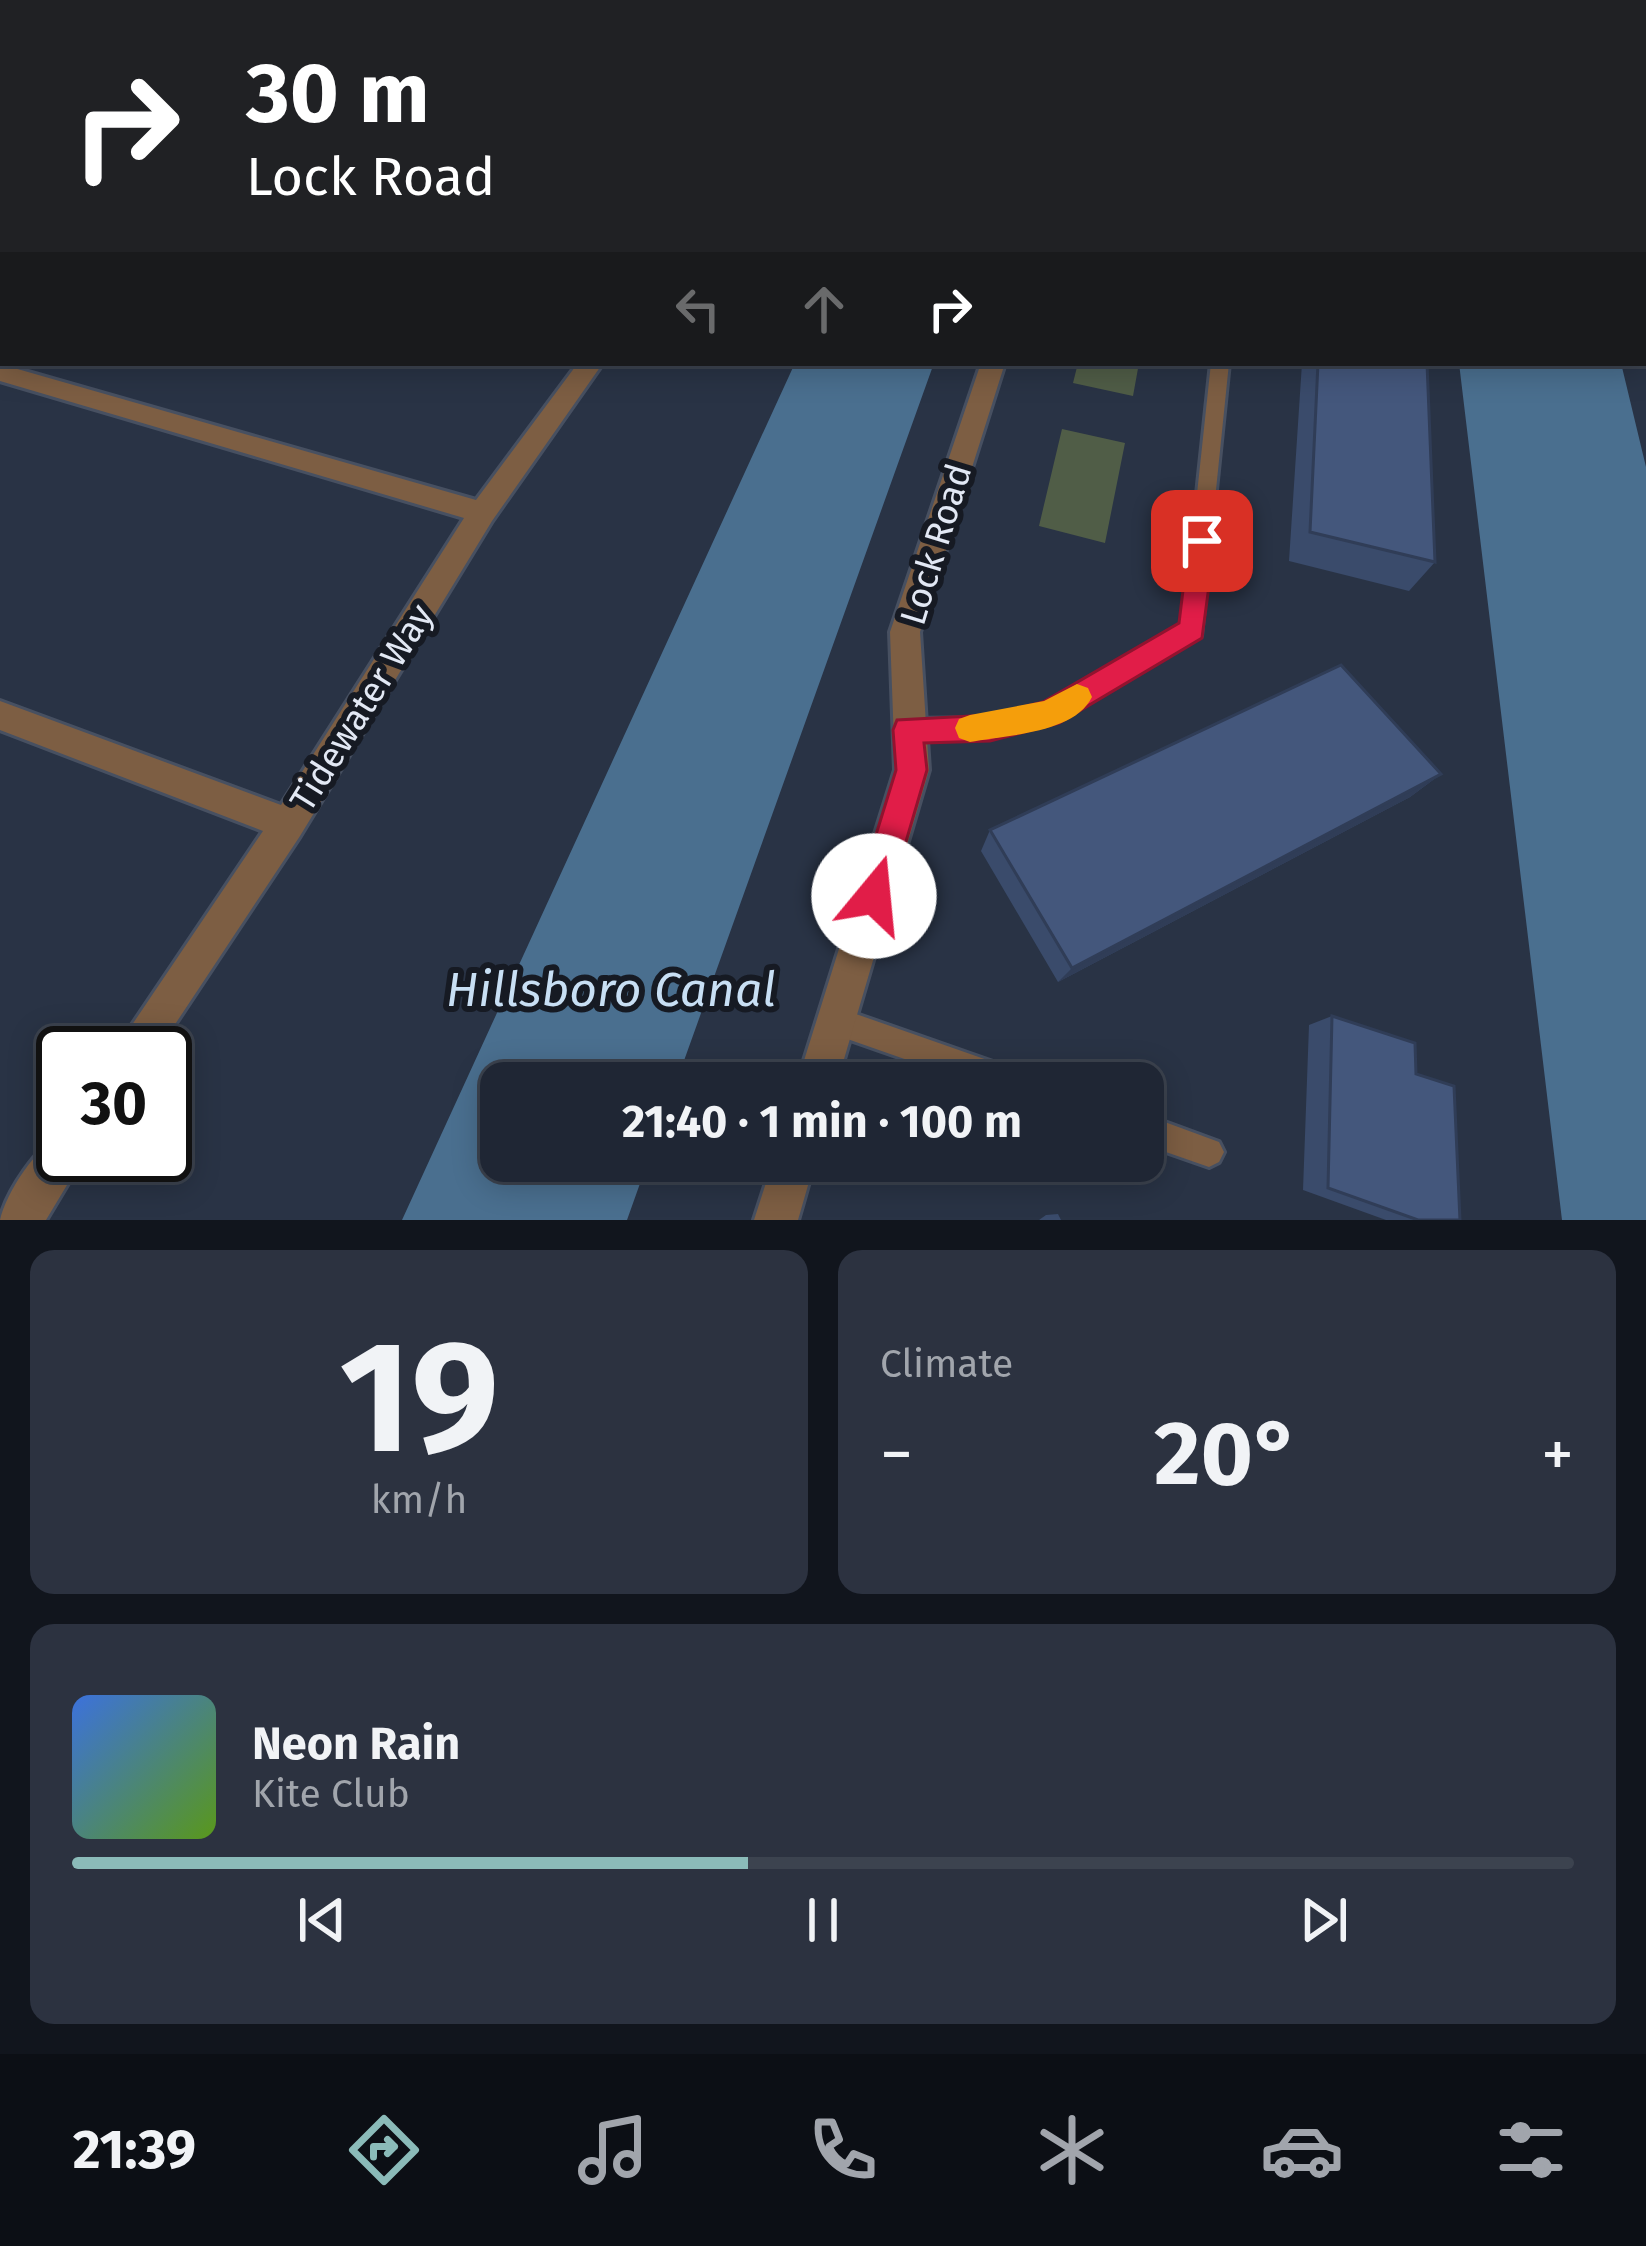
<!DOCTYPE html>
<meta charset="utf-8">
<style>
:root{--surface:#1f2634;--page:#2c3240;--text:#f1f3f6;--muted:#a1a5ac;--line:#3c434f;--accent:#8bbbb9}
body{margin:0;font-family:"Fira Sans",sans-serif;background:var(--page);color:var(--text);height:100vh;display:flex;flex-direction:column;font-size:45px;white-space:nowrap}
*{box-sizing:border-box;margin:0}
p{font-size:39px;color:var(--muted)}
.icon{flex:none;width:66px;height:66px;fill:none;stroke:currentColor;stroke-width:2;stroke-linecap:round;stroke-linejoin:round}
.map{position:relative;height:1220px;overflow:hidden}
.drawer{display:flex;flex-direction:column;gap:30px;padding:30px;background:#11151d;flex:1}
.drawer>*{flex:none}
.banner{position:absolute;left:0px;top:0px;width:1647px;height:366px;box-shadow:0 6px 30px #0003,0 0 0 3px var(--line);background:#202124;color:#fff;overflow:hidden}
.speed{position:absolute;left:36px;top:1026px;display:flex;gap:24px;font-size:60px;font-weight:700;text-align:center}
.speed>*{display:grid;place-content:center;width:156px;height:156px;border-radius:50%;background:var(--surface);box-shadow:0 6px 30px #0003,0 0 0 3px var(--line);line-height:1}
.speed .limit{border:6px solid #111;border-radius:18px;background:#fff;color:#111}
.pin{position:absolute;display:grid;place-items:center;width:102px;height:102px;color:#fff;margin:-51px;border-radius:24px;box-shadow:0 6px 18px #0006}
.me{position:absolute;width:132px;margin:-66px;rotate:17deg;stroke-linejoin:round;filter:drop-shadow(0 0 9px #0008)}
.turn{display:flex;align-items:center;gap:42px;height:252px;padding:0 48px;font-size:54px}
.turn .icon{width:156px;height:156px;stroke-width:2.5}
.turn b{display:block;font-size:84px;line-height:102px}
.lanes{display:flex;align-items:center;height:114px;padding:0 48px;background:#0003;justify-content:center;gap:60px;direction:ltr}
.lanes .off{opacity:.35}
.big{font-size:90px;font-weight:700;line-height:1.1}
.drawer .tile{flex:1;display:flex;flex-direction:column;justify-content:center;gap:18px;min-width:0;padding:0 42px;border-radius:24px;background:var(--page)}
.drawer .dial{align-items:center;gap:0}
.dial b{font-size:156px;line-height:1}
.song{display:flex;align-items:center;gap:36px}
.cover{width:144px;height:144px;border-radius:18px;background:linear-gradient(135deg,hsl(220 70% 55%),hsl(90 70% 35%))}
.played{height:12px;border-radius:6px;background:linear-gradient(90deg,var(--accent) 45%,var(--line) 45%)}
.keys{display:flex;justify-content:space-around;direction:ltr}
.heat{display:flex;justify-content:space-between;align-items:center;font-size:66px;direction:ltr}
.drawer .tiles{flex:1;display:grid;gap:30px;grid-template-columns:1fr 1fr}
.tile:last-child{grid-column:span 2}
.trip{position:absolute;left:480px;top:1062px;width:684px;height:120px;border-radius:24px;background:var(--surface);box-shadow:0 6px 30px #0003,0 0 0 3px var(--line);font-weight:700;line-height:120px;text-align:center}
.tab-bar{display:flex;height:192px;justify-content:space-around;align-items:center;background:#0c0f15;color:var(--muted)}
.tab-bar .icon{width:84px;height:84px}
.tab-bar .current{color:var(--accent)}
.tab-bar b{font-size:54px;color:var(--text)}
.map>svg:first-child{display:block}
.green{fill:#505d47}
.water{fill:#4a6f8f}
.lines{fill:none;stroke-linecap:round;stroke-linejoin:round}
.lane-casing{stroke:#475061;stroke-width:6}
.street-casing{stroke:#475061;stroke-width:6}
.secondary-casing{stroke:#475061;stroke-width:6}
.lane{fill:#7d5e43;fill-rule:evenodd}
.street{fill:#7d5e43;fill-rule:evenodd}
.secondary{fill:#a57449;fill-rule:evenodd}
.wall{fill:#3a4b6b}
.shaded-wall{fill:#303d57}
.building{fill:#44577c;stroke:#303d57;stroke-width:3}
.route{fill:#e11d48;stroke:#92132f;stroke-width:3}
.slow{fill:#f59e0b}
.labels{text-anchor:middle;stroke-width:12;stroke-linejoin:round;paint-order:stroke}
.street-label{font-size:36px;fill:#e2e8f4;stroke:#161a23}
.near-water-label{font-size:48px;font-style:italic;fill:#c8dff4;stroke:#161a23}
</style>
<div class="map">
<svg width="1646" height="1220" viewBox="0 0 1646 1220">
<rect width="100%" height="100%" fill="#293345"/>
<path class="green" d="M 1078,363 L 1139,363 L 1133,396 L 1073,383 Z
M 1062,429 L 1125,443 L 1105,543 L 1039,526 Z"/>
<path class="water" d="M 507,0 L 1043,0 L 1062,3 L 526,3 Z
M 795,363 L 934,363 L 676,1083 L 501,1083 L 501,1161 L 648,1161 L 627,1220 L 402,1220 Z
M 1459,363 L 1621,363 L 1646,467 L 1646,1220 L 1562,1220 Z"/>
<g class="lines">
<g class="lane-casing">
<path id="lane" d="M 3,109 L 3,118 L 0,119 L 0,110 Z
M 1211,363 L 1229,363 L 1201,636 L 1049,723 L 990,738 L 908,739 L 900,736 L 897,729 L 900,722 L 908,719 L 990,718 L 1044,704 L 1183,625 Z
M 836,1007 L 1013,1069 L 1023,1073 L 1027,1083 L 973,1083 L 836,1035 L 826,1031 L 822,1021 L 826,1011 Z
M 1143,1114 L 1219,1142 L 1224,1152 L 1219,1162 L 1209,1167 L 1143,1144 Z"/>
</g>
<g class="street-casing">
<path id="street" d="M 3,268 L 3,283 L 0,284 L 0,269 Z
M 578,363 L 603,363 L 492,521 L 300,836 L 156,1053 L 113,1053 L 263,831 L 0,730 L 0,701 L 281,805 L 464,518 L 0,381 L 0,364 L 476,500 Z
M 981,363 L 1005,363 L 920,632 L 929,770 L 837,1083 L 797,1083 L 895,770 L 890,632 Z
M 63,1134 L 63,1155 L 85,1155 L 46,1220 L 0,1220 C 6,1193 37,1145 63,1134 Z
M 773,1161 L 815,1161 L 798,1220 L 754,1220 Z"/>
</g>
<g class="secondary-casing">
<path id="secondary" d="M 3,187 L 3,201 L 0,201 L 0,188 Z"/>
</g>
<use href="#lane" class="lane"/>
<use href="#street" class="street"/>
<use href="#secondary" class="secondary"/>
</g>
<path class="wall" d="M 1447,0 L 1646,0 L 1646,41 L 1644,40 L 1644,3 L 1447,3 Z
M 1302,363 L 1427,363 L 1435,562 L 1409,591 L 1289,561 Z
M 1441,774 L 1410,797 L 1058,982 L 981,851 L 990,830 Z
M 1332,1016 L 1416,1074 L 1460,1220 L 1386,1220 L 1303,1190 L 1309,1025 Z
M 1058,1214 L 1061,1220 L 1039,1220 L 1046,1215 Z"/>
<path class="shaded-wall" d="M 77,0 L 115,0 L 110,3 L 72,3 Z
M 3,43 L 3,67 L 0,69 L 0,45 Z
M 1441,774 L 1410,797 L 1058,982 L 1072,968 Z"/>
<path class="building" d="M 4,0 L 77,0 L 72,3 L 3,3 L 3,43 L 0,45 L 0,2 Z
M 1536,0 L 1646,0 L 1646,16 L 1644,16 L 1644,3 L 1557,3 Z
M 1318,363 L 1427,363 L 1435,562 L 1310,532 Z
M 1341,665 L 1441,774 L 1072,968 L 990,830 Z
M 1332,1016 L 1415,1043 L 1416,1074 L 1454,1086 L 1460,1220 L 1418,1220 L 1328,1188 Z"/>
<path class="route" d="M 1202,530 L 1215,541 L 1202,638 L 1059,723 L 990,741 L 924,743 L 927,770 L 890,896 L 886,907 L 874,912 L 862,907 L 857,896 L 896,770 L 893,730 L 897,720 L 990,715 L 1043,702 L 1179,623 L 1189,541 Z"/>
<path class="slow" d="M 1077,684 L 1088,688 L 1092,697 C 1074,734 1005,735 970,742 L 959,738 L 955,728 L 959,719 L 970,715 L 1044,701 Z"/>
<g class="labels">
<g class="street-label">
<text transform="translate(935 544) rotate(-73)" y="13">Lock Road</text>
<text transform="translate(361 707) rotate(-58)" y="13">Tidewater Way</text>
</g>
<g class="near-water-label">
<text x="611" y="1006">Hillsboro Canal</text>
</g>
</g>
</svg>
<div class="speed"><div class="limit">30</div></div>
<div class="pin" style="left:1202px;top:541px;background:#d93025"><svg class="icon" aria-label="arrive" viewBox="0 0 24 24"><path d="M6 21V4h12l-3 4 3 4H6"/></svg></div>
<svg class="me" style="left:874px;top:896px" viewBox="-20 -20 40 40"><circle r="19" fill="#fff"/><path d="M0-13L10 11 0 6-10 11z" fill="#e11d48"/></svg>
<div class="trip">21:40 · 1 min · 100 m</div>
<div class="banner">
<div class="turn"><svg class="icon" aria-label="right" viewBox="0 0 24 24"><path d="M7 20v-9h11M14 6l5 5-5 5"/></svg><div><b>30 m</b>Lock Road</div></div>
<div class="lanes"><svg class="icon off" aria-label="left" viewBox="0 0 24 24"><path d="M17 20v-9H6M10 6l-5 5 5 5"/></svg><svg class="icon off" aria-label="ahead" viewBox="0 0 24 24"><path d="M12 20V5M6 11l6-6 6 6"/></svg><svg class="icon" aria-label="right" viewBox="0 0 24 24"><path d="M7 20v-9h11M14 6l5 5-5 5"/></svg></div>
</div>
</div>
<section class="drawer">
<div class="tiles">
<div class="tile dial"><b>19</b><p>km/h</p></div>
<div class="tile"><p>Climate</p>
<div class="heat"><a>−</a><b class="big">20°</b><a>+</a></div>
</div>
<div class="tile">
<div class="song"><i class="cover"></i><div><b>Neon Rain</b><p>Kite Club</p></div></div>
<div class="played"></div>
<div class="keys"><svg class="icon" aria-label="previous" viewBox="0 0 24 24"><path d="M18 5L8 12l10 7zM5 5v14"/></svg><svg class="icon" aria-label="pause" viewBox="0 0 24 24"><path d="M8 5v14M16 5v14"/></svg><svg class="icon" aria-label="next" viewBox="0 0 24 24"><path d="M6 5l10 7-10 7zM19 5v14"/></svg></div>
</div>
</div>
</section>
<nav class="tab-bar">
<b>21:39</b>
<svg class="icon current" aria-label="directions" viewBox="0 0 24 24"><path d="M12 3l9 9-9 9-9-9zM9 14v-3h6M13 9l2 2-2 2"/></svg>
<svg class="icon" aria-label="music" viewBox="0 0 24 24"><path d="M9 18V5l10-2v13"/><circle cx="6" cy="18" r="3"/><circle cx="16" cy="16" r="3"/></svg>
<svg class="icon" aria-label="phone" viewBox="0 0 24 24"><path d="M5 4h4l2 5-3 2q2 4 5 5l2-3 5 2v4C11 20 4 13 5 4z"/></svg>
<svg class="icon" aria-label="climate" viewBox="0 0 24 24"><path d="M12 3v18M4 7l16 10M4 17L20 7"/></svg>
<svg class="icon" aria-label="car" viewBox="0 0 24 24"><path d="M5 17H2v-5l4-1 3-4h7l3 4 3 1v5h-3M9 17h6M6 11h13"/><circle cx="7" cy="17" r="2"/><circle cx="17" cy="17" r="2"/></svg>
<svg class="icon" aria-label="filters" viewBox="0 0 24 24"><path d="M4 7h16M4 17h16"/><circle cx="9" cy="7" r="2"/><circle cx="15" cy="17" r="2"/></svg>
</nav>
